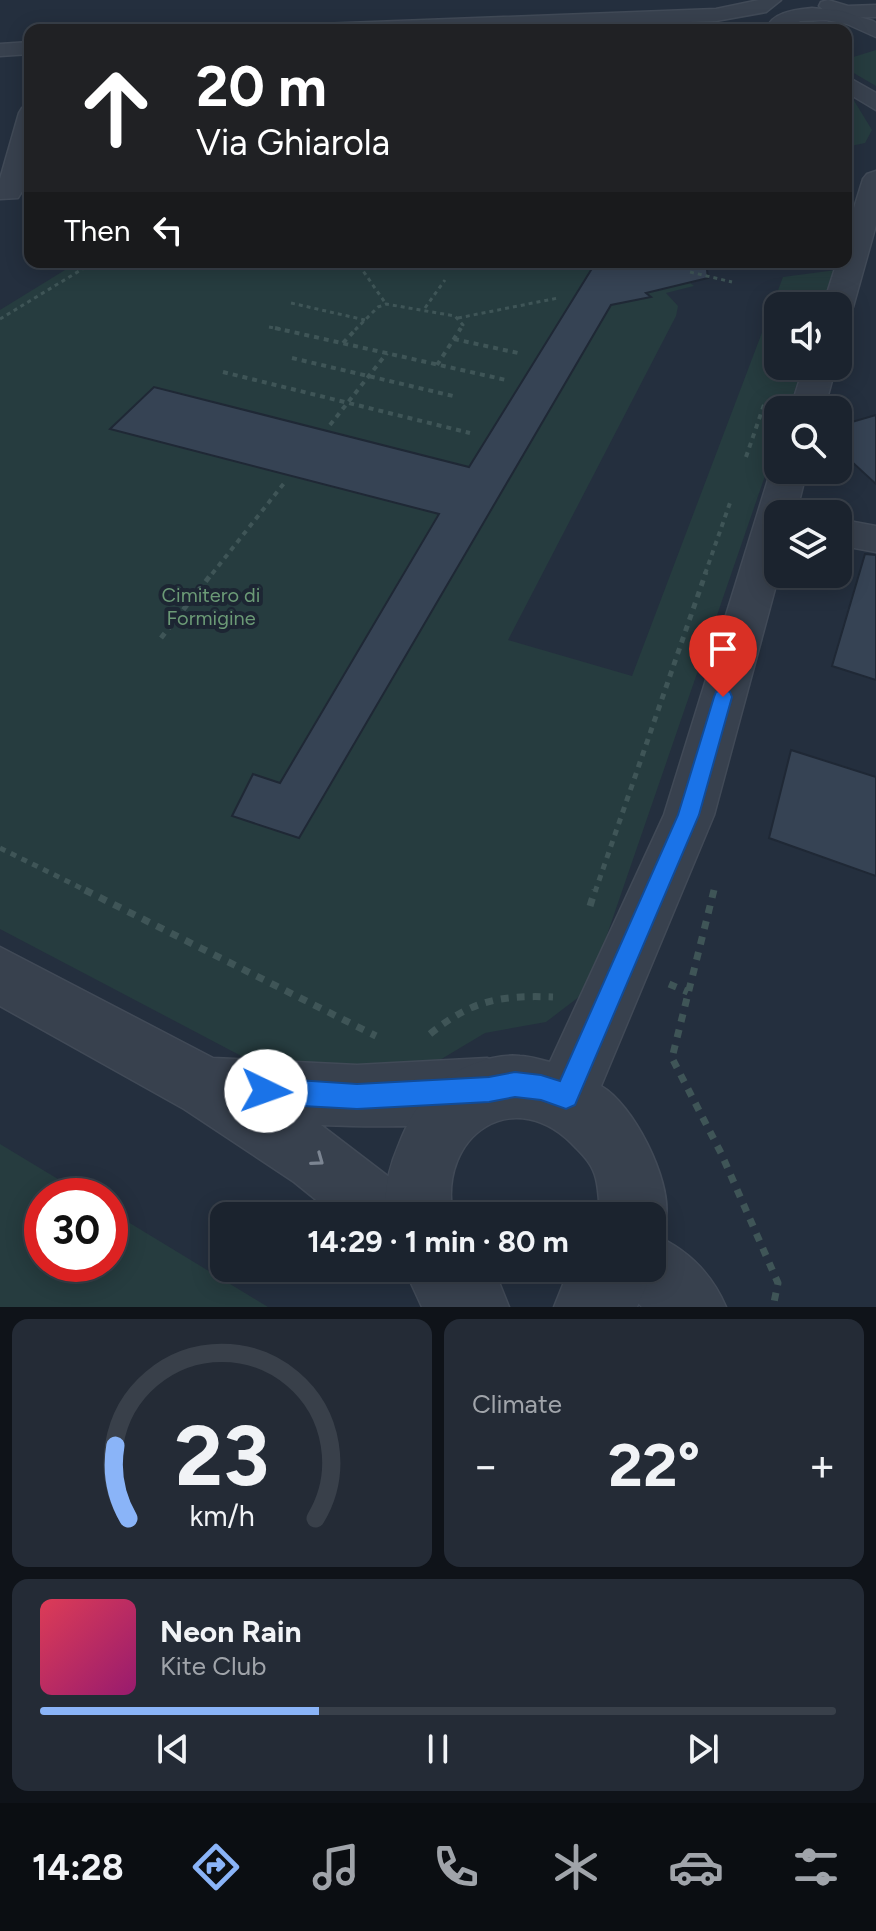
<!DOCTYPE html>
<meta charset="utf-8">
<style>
:root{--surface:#1b232e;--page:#242b36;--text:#f1f3f6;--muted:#a0a4aa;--line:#39404a;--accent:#8ab4f8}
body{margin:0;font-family:Figtree,sans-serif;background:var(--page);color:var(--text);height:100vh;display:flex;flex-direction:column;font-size:30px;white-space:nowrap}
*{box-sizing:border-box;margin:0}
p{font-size:26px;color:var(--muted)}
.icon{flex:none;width:44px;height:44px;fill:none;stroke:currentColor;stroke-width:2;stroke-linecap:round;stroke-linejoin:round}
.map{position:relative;height:1307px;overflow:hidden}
.side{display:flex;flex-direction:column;gap:12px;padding:12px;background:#0f1319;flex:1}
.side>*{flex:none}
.guide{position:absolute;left:24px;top:24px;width:828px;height:244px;border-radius:16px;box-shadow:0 4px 20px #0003,0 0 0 2px var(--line);background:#202124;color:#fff;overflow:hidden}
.tools{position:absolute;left:764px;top:292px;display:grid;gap:16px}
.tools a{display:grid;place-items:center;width:88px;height:88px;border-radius:16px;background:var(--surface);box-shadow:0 4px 20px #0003,0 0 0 2px var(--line);font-size:40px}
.speed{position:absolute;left:24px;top:1178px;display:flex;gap:16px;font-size:40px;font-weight:700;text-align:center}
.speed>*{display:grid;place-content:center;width:104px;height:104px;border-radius:50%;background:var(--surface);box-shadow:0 4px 20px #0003,0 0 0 2px var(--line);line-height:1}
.speed .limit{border:12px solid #d22;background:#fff;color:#111}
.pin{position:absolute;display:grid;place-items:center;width:68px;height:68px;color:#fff;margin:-82px -34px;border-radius:50% 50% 50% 0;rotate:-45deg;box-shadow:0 0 8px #0007}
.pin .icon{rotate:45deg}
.me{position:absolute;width:88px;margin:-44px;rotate:93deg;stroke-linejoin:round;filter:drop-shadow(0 0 6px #0008)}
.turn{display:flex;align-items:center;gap:28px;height:168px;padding:0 40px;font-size:36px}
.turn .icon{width:104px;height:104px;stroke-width:2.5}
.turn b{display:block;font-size:56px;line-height:68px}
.then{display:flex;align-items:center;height:76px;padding:0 40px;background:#0003;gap:16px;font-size:30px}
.big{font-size:60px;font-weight:700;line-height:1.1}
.side .card{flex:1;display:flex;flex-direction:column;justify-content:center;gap:12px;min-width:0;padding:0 28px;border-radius:16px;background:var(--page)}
.side .dial{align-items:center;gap:0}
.dial svg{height:208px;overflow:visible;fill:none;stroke:var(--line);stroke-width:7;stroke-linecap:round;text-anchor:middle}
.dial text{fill:var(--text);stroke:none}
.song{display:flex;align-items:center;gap:24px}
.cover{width:96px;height:96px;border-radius:12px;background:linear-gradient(135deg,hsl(350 70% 55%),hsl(320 70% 35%))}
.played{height:8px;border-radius:4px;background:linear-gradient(90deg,var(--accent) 35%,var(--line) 35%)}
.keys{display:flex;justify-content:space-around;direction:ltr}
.heat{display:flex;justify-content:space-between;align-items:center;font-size:44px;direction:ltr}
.side .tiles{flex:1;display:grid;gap:12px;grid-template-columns:1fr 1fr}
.card:last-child{grid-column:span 2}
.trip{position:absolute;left:210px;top:1202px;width:456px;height:80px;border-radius:16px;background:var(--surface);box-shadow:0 4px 20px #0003,0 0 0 2px var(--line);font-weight:700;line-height:80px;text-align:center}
.tabs{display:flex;height:128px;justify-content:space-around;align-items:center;background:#0b0e12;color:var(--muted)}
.tabs .icon{width:56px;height:56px}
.tabs .current{color:var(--accent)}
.tabs b{font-size:36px;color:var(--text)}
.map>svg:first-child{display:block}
.green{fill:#263c3f}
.building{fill:#364354;stroke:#1f2835;stroke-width:2}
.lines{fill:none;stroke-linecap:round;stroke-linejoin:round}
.minor-casing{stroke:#414a57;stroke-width:3}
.tertiary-casing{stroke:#414a57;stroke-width:3}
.path-far3{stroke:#3f5557;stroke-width:3;stroke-dasharray:4 4;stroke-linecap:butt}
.path-far2{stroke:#3f5557;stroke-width:4;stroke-dasharray:5 5;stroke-linecap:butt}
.path-far1{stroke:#3f5557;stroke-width:5;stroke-dasharray:6 6;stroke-linecap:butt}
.path{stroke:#3f5557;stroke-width:7;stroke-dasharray:8 8;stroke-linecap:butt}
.minor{fill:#38414e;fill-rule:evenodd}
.tertiary{fill:#38414e;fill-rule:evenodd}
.oneway{stroke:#7c8592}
.route{fill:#1a73e8;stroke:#114b97;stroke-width:2}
.labels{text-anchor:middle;stroke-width:8;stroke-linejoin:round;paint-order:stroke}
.park-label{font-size:20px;fill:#6b9a76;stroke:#1d2633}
</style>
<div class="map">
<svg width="876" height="1307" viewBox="0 0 876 1307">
<rect width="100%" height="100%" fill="#242f3e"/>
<path class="green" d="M 876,50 L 876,86 L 852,72 L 847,59 Z
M 846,94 L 853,99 L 872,130 L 865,143 L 846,147 Z
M 78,262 L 715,262 L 676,271 L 694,286 L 666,293 L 678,306 L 676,316 L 508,640 L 632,676 L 783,277 L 836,270 L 823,306 L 778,306 L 778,366 L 803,366 L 788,410 L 778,410 L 778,438 L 588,990 L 546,1022 L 485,1033 L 413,1076 L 306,1090 L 0,929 L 0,310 Z
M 0,1144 L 86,1196 L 42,1196 L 42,1264 L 110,1264 L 110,1211 L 268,1307 L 0,1307 Z"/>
<path class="building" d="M 596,262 L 706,262 L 708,278 L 646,293 L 651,297 L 611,305 L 299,838 L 232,816 L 253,774 L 280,783 L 439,514 L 110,429 L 154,387 L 469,467 Z
M 876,415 L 876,484 L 838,449 L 838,426 Z
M 865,554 L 876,555 L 876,680 L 832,666 Z
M 791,750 L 876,777 L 876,876 L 769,838 Z"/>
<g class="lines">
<g class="minor-casing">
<path id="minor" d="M 759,0 L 781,0 L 766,12 L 716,21 L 473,30 L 311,30 L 321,24 L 716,9 Z
M 828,0 L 848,6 L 876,5 L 876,17 C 857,17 833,20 819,6 L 821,2 Z
M 30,42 L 30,54 L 0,56 L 0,44 Z
M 30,106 C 30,135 35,174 18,198 L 0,199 L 0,179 L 19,113 L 22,108 Z
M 838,519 L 876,526 L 876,552 L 838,545 Z
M 0,947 L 213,1058 L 357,1065 L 487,1058 L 509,1067 L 518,1089 L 509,1111 C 465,1129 370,1127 321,1125 L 410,1193 L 420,1216 L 336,1216 L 294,1182 L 184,1109 L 0,1006 Z
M 652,1234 C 687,1249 711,1272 726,1307 L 642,1307 L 627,1292 L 617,1268 L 652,1268 Z"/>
</g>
<g class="tertiary-casing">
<path id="tertiary" d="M 812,8 L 840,11 L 873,21 L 876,23 L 876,37 L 847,24 L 826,20 L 800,21 L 786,30 L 766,30 C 771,12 795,10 812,8 Z
M 846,76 L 876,93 L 876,110 L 846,92 Z
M 876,171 L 876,225 L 853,307 L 849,313 L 838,316 L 838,306 L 823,306 L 837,262 L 846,262 L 846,234 L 863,179 L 867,174 Z
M 804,366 L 836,366 L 824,410 L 790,410 Z
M 778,461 L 778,470 L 807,470 L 796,514 L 778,514 L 779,574 L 714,815 L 601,1086 C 633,1104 671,1179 666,1216 C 665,1224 659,1233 656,1239 L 652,1241 L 652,1216 L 600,1216 C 599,1204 599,1191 596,1179 C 593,1166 585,1157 576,1148 C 516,1082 437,1134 453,1216 L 387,1216 C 383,1191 389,1167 399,1144 C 406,1126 417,1105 430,1091 C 450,1070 491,1053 520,1056 C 530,1056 540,1060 550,1062 L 664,815 L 771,470 Z
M 652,1263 L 654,1268 L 637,1307 L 554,1307 L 564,1282 L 579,1268 L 652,1268 Z
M 404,1268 L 480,1268 L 499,1282 L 509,1307 L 422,1307 Z"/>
</g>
<path class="path-far3" d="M 359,265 L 386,304
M 690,272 L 732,282
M 291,303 L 365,320
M 425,308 L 445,280
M 458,318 L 558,298
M 0,319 L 94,262
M 269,327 L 284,330
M 355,330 L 378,307 L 386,304 L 455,316 L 463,325 L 459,330"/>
<path class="path-far2" d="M 275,328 L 506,380
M 454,339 L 518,353
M 343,343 L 357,328
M 292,358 L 453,396
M 437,365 L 461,328
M 223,372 L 470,433
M 330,425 L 387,353
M 746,457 L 765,402
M 212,574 L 285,482
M 705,574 L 731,500"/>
<path class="path-far1" d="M 161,638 L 213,572
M 0,848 L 89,892
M 595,892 L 706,572"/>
<path class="path" d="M 85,890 L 376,1036
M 714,890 L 672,1058 L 721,1153 L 778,1283 L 773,1307
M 590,906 L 595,890
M 669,984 L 688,992
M 430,1034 C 472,1000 500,995 553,997"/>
<use href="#minor" class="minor"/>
<use href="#tertiary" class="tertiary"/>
</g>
<defs><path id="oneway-chevron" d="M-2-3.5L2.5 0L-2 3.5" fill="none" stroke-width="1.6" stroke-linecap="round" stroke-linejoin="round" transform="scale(2)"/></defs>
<use class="oneway" href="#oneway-chevron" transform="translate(318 1160) rotate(36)"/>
<path class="route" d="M 723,689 L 730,692 L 732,697 L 699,815 L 575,1105 L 566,1109 L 541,1100 L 515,1097 L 489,1102 L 357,1109 L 266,1104 L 257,1100 L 254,1091 L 257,1082 L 266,1078 L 357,1084 L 489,1077 L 515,1072 L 541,1075 L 560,1081 L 678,815 L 714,697 L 716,692 Z"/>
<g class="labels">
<g class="park-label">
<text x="211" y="602">Cimitero di<tspan x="211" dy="23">Formigine</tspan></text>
</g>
</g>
</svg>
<div class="tools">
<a><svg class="icon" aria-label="sound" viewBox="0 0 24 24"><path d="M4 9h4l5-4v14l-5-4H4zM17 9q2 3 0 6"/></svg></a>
<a><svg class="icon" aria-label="search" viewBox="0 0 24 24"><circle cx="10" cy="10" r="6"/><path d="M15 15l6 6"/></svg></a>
<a><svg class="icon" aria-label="layers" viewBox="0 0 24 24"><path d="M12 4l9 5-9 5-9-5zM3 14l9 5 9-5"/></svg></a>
</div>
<div class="speed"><div class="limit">30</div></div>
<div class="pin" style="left:723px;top:697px;background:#d93025"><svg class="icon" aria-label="arrive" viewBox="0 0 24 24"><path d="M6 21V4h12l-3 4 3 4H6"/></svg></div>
<svg class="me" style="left:266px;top:1091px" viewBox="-20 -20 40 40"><circle r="19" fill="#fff"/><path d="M0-13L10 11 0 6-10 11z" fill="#1a73e8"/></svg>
<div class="trip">14:29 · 1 min · 80 m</div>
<div class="guide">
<div class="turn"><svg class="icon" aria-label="ahead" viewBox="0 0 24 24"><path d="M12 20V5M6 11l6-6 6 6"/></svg><div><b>20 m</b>Via Ghiarola</div></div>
<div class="then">Then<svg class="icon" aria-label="left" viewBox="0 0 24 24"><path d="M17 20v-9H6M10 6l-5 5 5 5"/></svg></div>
</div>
</div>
<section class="side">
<div class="tiles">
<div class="card dial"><svg viewBox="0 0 100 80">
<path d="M14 69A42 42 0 1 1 86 69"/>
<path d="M14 69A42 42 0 0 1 9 41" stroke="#8ab4f8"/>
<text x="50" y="56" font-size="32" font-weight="700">23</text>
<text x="50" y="72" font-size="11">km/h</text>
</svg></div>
<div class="card"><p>Climate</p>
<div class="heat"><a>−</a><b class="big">22°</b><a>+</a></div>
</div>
<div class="card">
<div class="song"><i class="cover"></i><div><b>Neon Rain</b><p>Kite Club</p></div></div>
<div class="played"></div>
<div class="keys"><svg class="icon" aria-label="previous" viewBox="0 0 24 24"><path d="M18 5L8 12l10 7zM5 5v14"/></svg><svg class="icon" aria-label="pause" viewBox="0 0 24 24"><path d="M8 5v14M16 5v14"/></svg><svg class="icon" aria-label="next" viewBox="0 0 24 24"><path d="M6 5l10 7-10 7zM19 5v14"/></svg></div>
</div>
</div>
</section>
<nav class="tabs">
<b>14:28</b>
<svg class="icon current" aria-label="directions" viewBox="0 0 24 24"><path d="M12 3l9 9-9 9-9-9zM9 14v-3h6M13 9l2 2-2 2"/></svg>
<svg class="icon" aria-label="music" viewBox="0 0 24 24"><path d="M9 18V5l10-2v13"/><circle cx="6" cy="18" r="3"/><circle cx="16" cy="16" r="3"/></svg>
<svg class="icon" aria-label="phone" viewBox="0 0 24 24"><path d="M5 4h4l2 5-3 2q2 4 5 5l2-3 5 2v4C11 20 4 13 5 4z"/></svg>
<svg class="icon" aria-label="climate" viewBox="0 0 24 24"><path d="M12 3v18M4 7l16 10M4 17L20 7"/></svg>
<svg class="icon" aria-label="car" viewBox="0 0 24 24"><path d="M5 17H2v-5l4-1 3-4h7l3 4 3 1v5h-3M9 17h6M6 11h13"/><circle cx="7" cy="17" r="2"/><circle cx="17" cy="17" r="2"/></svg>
<svg class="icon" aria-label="filters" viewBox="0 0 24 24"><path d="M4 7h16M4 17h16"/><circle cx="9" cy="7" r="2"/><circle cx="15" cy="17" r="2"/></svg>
</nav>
